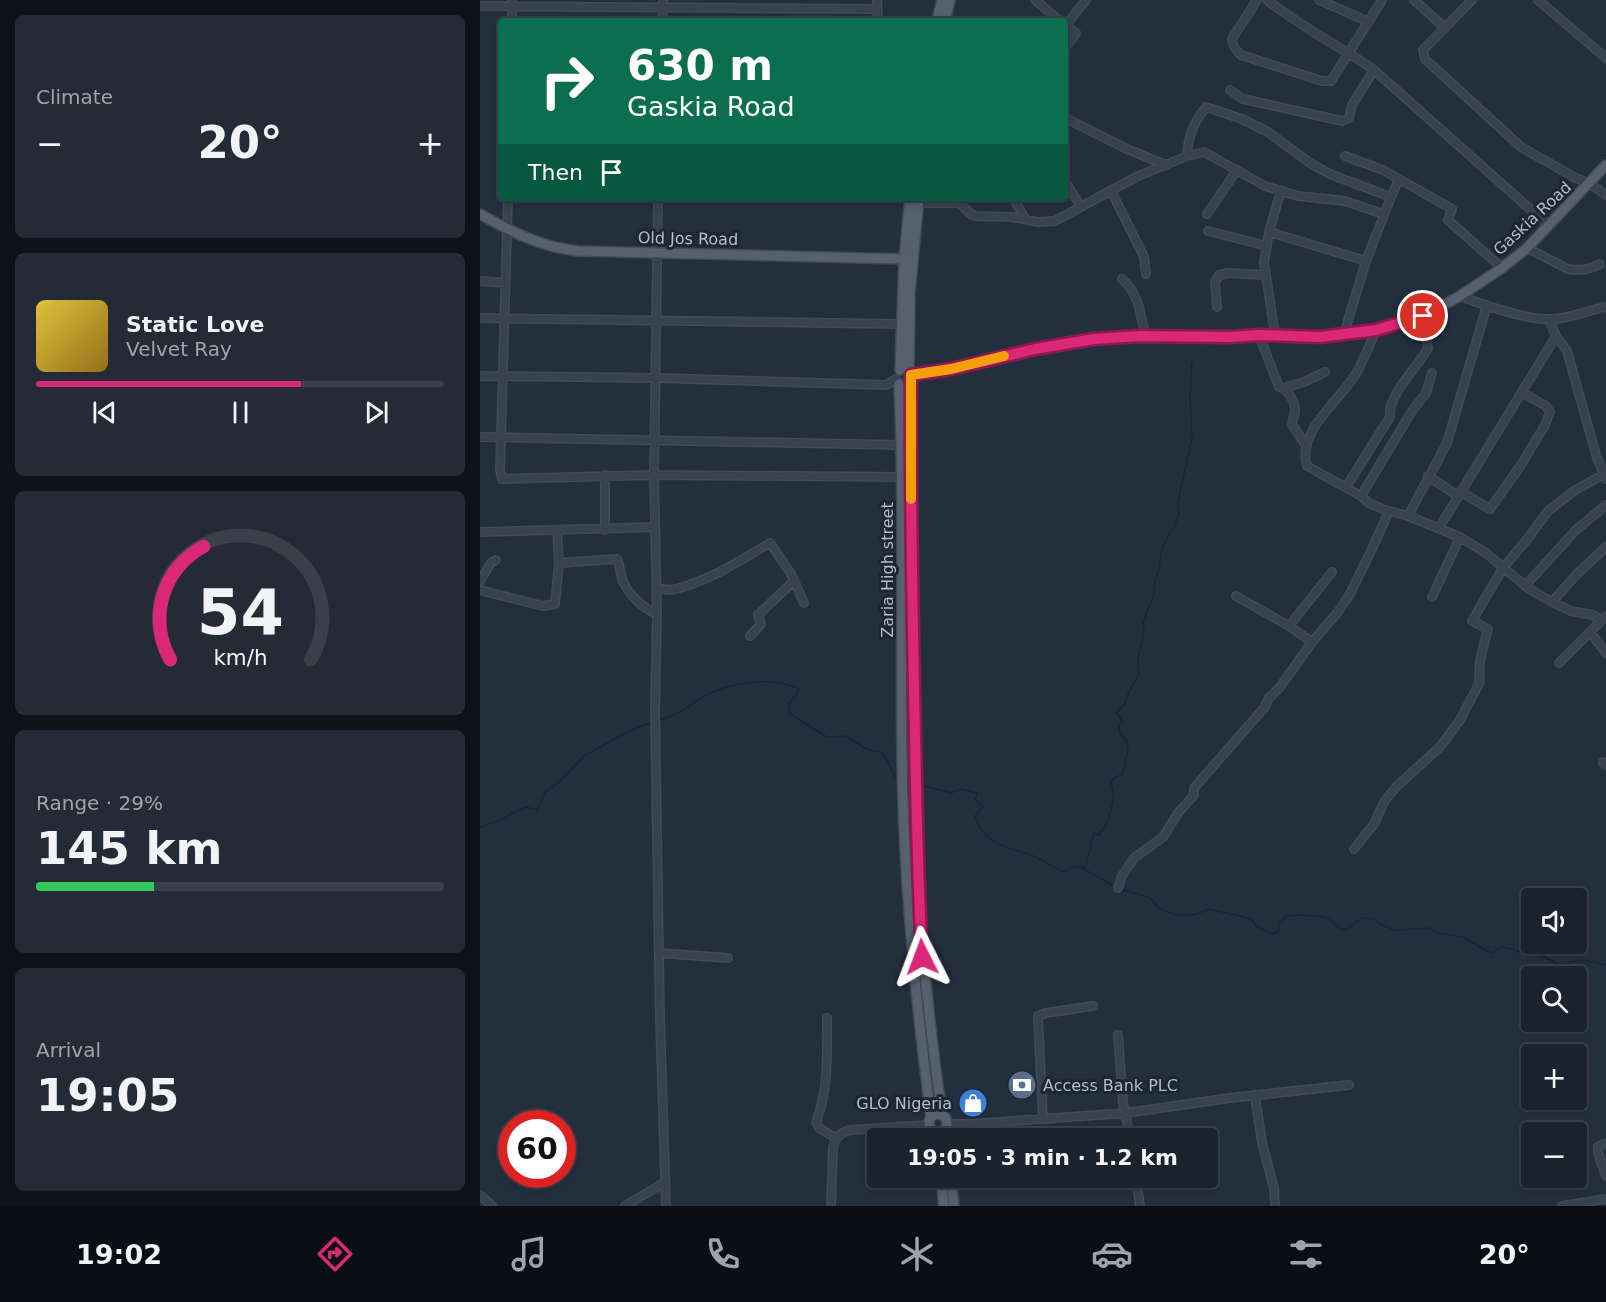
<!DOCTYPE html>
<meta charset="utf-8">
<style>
:root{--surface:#1b232e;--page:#242b36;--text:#f1f3f6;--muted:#a0a4aa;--line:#39404a;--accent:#db2777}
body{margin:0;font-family:"DejaVu Sans",sans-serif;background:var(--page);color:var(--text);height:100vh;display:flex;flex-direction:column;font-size:22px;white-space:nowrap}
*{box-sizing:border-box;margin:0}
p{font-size:20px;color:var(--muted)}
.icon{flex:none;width:33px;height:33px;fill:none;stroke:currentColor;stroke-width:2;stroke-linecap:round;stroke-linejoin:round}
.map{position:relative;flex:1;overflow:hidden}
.details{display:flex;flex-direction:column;gap:15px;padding:15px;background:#0f1319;width:480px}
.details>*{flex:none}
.hud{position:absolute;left:18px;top:18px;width:570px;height:183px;border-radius:6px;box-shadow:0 3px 9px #0003,0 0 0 2px var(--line);background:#0b6e4f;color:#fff;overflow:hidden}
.fabs{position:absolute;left:1041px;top:888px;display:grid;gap:12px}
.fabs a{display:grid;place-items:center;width:66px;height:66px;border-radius:6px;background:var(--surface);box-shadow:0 3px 9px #0003,0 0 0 2px var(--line);font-size:30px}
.speed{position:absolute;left:18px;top:1110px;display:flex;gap:12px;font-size:30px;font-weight:700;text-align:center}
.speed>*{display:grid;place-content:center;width:78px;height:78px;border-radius:50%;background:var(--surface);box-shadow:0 3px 9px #0003,0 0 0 2px var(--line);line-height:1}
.speed .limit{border:9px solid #d22;background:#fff;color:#111}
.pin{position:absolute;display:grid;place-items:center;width:51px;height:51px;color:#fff;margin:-26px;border:3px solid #fff;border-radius:50%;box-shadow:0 2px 6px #0007}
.me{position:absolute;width:66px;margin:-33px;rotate:357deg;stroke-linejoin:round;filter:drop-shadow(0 0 4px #0008)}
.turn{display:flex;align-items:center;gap:21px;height:126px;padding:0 30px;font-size:27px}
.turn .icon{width:78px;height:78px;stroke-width:2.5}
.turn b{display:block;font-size:42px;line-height:51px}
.then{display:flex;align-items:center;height:57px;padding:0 30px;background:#0003;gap:12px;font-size:22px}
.big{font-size:45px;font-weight:700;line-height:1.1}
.details .widget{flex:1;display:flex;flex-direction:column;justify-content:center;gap:9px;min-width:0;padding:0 21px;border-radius:9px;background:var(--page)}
.details .dial{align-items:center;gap:0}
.dial svg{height:156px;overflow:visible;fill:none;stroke:var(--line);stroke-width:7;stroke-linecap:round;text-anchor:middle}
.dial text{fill:var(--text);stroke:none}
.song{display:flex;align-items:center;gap:18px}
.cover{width:72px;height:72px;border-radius:9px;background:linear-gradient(135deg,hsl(50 70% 55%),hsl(40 70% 35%))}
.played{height:6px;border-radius:3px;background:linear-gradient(90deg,var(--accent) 65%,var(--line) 65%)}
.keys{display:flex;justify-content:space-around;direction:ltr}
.heat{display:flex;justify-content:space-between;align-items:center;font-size:33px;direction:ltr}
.charge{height:9px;border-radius:4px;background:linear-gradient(90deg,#34c759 29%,var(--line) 0)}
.trip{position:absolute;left:387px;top:1128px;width:351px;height:60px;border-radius:6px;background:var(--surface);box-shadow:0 3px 9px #0003,0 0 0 2px var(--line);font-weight:700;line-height:60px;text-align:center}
.tabs{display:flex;height:96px;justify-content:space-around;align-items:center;background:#0b0e12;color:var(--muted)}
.tabs .icon{width:42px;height:42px}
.tabs .current{color:var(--accent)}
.tabs b{font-size:27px;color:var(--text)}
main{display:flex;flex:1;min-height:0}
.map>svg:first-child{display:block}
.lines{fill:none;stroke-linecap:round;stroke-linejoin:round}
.stream{stroke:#17263c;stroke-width:1.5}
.minor-casing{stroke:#414a57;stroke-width:10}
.major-casing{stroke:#414a57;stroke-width:12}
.minor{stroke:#38414e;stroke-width:7}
.major{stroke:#56606e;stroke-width:9}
.route-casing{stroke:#8e194d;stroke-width:15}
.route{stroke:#db2777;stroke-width:10}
.slow{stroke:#f59e0b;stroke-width:10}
.labels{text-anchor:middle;stroke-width:6;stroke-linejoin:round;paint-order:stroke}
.street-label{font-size:16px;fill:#b4bcc9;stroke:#1d2633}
.poi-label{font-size:16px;fill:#b4bcc9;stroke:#1d2633;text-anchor:start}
</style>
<main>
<section class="details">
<div class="widget"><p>Climate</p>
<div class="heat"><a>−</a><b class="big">20°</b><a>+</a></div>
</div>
<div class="widget">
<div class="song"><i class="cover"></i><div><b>Static Love</b><p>Velvet Ray</p></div></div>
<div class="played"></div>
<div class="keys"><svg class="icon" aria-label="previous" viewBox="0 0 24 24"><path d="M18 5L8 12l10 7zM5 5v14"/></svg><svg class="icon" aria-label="pause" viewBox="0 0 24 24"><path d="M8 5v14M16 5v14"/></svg><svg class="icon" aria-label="next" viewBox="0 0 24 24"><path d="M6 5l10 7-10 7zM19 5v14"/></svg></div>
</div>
<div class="widget dial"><svg viewBox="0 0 100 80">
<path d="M14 69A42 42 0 1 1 86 69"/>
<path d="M14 69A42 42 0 0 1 31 11" stroke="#db2777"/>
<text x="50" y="56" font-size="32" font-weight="700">54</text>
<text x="50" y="72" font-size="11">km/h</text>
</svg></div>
<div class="widget"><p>Range · 29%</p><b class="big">145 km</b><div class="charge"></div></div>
<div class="widget"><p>Arrival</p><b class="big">19:05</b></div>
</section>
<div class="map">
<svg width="1126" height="1206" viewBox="0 0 1126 1206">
<rect width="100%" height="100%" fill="#242f3e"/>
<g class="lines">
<path class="stream" d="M 178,721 C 188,718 199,713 208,707 C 212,705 215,701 219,699 C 247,682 288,676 318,688 L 318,692 L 308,705 L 310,714 L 347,737 L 365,736 L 389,750 L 401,752 L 408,762 L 415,777 L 418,778
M 440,785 L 471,793 L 481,789 L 497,793 L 495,800 L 503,806 L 495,816 C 504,845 526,846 551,855 C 563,859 572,868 585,872 L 594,866 L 602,868 L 636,887
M 0,827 L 24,819 L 28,815 L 46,807 L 57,810 L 65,792 L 78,783 L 104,756 L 149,731 L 173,722
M 603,867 L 606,865 L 614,833 L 619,835 L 628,821 L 634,797 L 631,782 L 635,777 L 642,775 L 648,750 L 646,740 C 640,736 639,732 639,725 L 643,722 L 637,713 L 645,703 L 648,694 L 659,673 L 658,660 L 664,631 L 663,623 L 674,594 L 675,581 L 679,569 L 682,548 L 695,525 L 699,513 L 698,502 L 712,438 L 710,396 L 712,363
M 640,889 C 649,892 660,894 668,897 C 673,899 674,904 678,907 C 694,918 713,917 729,909 L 772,919 L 776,926 L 793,934 L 798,932 L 799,923 L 806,916 L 818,915 L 839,916 L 849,919 L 860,929 L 868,929 L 875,922 L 884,918 L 894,919 L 902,925 L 915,930 L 948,928 L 957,933 L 982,937 L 1011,953 L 1022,947 L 1064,957 L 1082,966 C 1099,958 1109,960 1126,965"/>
<g class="minor-casing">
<path id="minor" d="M 397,0 L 398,21
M 555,0 L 580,21
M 777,0 L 752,39 C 753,46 755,50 761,55 L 842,81 L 851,81 L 902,0
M 787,0 C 821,27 859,46 894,70 L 1069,226
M 839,0 L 887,21
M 934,0 L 965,28
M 992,0 L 943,50 L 945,59 L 1041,147 L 1094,177 L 1110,184 L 1126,195
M 1058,0 L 1126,58
M 0,6 L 396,9
M 32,21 L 32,0
M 182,21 L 183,0
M 585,24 L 596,33 L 585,48
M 586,25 L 606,0
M 750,90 L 763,99 L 862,121 L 869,118 L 872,105 L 894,70
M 585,118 L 647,149 L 686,165
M 707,156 C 708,136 714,122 726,107 L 762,119 L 788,132 L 833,165 L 852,175 L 911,197 L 886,261 L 864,334
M 865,156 L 903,170 L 919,179 L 911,197
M 919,179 L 972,209 L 968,220 L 1022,268
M 585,181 L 601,207
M 631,191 L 664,257 L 666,274
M 28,198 L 20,470 L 22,479 L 174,475 L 422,477
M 178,198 L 174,475 L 177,614 L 175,710 L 180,1018 L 186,1206
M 533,198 L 546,220
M 439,203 L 479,203 L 492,215 L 496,216 L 532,217 L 558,222 L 575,221 L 656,177 L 707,156 L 724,152 L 785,186 L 818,196 L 865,201 L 903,214
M 727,214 L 757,170
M 728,231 L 787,246
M 789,232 L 886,261
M 1047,248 L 1088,269 C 1099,271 1109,270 1120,264
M 642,279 C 659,293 661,316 665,336
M 0,281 L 26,283
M 980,296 C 1004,305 1045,320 1071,319 C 1090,319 1108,310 1126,307
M 737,307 L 735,282 L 739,275 L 748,273 L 785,275
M 0,318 L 420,324
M 1069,319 L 1076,336 L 1087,351 L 1117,458 L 1126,479
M 896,330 C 890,344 884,359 877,372 C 861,400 816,431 827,466 L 881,496 L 889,503 L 905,510 L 928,516 L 980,537 L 1006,553 L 1049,589 L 1072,602 L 1091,611 L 1113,615 L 1121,620
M 779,335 L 799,387 C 807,389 815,400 815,410 C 815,414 813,419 812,424 L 826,446
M 795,335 L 784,262 L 789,232 L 801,190
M 0,376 L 177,378 L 406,385 L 416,379
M 803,388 L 824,382 L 845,372
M 0,437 L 421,445
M 948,476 L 978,496
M 866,487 L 910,417 C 907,395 938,367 948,348 L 943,316
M 981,492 L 1010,509 L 1041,465 L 1065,425 L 1070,412 L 1066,406 L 1043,393
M 881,496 L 932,411 L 946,393 L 952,373
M 928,516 L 967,443 L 1007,305
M 959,528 L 1076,336
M 125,530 L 125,475
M 0,532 L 175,527
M 79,563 L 137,559 C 140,565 140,572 142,579 C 148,594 162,608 177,614
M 0,581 L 11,563 L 16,560
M 1045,586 L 1096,530 L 1126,505
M 177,588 C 183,589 190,591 196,589 C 229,581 261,560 290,543 L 311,574 L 324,603
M 0,590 L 63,606 L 75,604 L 79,563 L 77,531
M 756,596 L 809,626 L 832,642
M 952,597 L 980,537
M 1072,602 L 1096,575 L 1126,547
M 809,626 L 852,572
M 1110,632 L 1126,653
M 270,636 L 281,624 L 278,615 L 314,581
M 1079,663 L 1126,616
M 1123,762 L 1126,765
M 874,849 L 894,824 L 904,802 L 916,787 L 960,747 L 980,720 L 999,684 L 1000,660 L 1008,629 L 992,621 L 1023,568 L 1049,537 L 1068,511 L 1094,491 L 1124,474
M 638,888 L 642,876 L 654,858 L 683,837 L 698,813 L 714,795 L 714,788 L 784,708 L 789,698 L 800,687 L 832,642 L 858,612 L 870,594 L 892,549 L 909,511
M 179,953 L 248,958
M 347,1018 C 347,1053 349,1089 336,1122 L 339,1128 L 356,1138
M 638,1035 L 643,1103 L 650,1138
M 775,1096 L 782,1143 L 794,1188 L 795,1206
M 563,1119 L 558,1016 L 566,1013 L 613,1006
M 468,1124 L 492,1124 L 646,1113 L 750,1098 L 869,1085
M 1126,1143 L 1118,1147 L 1118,1153 L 1126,1176
M 656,1178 L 660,1206
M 0,1195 L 12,1206
M 145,1206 L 185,1182
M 351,1206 L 353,1149 C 354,1139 359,1133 370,1130 L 449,1125
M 1082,1206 L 1126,1199"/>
</g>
<g class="major-casing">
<path id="major" d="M 457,21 L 462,0
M 465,21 L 470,0
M 0,214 C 32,232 61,247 98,251 L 424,259
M 420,370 L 424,259 L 430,198
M 429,371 L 430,292 L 439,198
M 431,375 L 471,369 L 555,349 L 613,339 L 659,336 L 750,337 L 779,335 L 820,338 L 896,330 L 943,316 L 980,296 L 1022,268 L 1047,248 L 1126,165
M 430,382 L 438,886 C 443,963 451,1038 462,1115
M 419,384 C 425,507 420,631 422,755 C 423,877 435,997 451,1117
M449 1123a9 9 0 1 1 18 0a9 9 0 1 1-18 0Z
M 461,1178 L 464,1206
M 471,1178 L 474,1206"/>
</g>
<use href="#minor" class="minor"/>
<use href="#major" class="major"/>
</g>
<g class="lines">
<g class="route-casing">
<path id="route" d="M 442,957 C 437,867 436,778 434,688 C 432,584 430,478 431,375 L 471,369 L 555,349 L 614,339 L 659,336 L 750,337 L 779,335 L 840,337 L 896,330 L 943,316"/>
</g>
<use href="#route" class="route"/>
<path class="slow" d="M 431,499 L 431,375 L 471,369 L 524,356"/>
</g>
<defs>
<g id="bank-disc" transform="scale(1.5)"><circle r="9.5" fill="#5c6f8a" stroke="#1d2633"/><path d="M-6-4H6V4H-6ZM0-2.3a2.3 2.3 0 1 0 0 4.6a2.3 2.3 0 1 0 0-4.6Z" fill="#fff"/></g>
<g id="shop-disc" transform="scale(1.5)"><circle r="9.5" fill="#3f7fe0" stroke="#1d2633"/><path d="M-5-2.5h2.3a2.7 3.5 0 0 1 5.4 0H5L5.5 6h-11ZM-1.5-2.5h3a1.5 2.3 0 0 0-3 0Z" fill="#fff"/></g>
</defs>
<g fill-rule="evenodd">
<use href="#bank-disc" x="542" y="1085"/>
<use href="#shop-disc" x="493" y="1103"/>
</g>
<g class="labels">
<g class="street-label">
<text transform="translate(1052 218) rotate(-43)" y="6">Gaskia Road</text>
<text transform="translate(208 238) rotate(1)" y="6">Old Jos Road</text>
<text transform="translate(407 570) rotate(-90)" y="6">Zaria High street</text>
</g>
<g class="poi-label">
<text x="563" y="1091">Access Bank PLC</text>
<text x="472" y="1109" text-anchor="end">GLO Nigeria</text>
</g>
</g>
</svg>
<div class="fabs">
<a><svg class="icon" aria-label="sound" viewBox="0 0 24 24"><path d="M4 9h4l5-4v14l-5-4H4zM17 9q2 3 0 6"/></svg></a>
<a><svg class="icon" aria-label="search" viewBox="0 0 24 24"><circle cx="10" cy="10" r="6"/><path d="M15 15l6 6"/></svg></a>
<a>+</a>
<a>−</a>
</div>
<div class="speed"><div class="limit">60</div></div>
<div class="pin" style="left:943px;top:316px;background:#d93025"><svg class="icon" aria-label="arrive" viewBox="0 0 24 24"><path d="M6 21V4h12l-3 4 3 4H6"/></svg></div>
<svg class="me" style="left:442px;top:957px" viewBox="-20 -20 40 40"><path d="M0-17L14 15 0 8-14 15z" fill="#db2777" stroke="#fff" stroke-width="4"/></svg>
<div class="trip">19:05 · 3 min · 1.2 km</div>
<div class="hud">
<div class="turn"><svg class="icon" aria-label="right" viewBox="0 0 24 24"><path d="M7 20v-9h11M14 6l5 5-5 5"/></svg><div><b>630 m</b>Gaskia Road</div></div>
<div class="then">Then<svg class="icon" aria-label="arrive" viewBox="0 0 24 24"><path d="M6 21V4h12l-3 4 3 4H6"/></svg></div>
</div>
</div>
</main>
<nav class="tabs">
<b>19:02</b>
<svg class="icon current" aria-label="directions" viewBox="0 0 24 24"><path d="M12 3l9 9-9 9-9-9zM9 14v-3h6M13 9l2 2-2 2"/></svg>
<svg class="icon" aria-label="music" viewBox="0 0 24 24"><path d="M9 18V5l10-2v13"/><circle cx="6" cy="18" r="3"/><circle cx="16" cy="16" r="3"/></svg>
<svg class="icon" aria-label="phone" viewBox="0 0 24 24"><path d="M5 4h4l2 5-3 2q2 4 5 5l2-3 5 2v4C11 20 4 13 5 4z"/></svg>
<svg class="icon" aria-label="climate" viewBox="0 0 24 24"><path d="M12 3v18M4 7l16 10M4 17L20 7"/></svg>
<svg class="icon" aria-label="car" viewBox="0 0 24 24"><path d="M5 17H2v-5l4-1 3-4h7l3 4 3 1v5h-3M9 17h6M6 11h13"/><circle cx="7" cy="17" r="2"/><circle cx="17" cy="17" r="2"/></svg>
<svg class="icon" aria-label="filters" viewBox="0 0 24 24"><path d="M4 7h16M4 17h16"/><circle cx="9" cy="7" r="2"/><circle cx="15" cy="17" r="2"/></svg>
<b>20°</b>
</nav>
